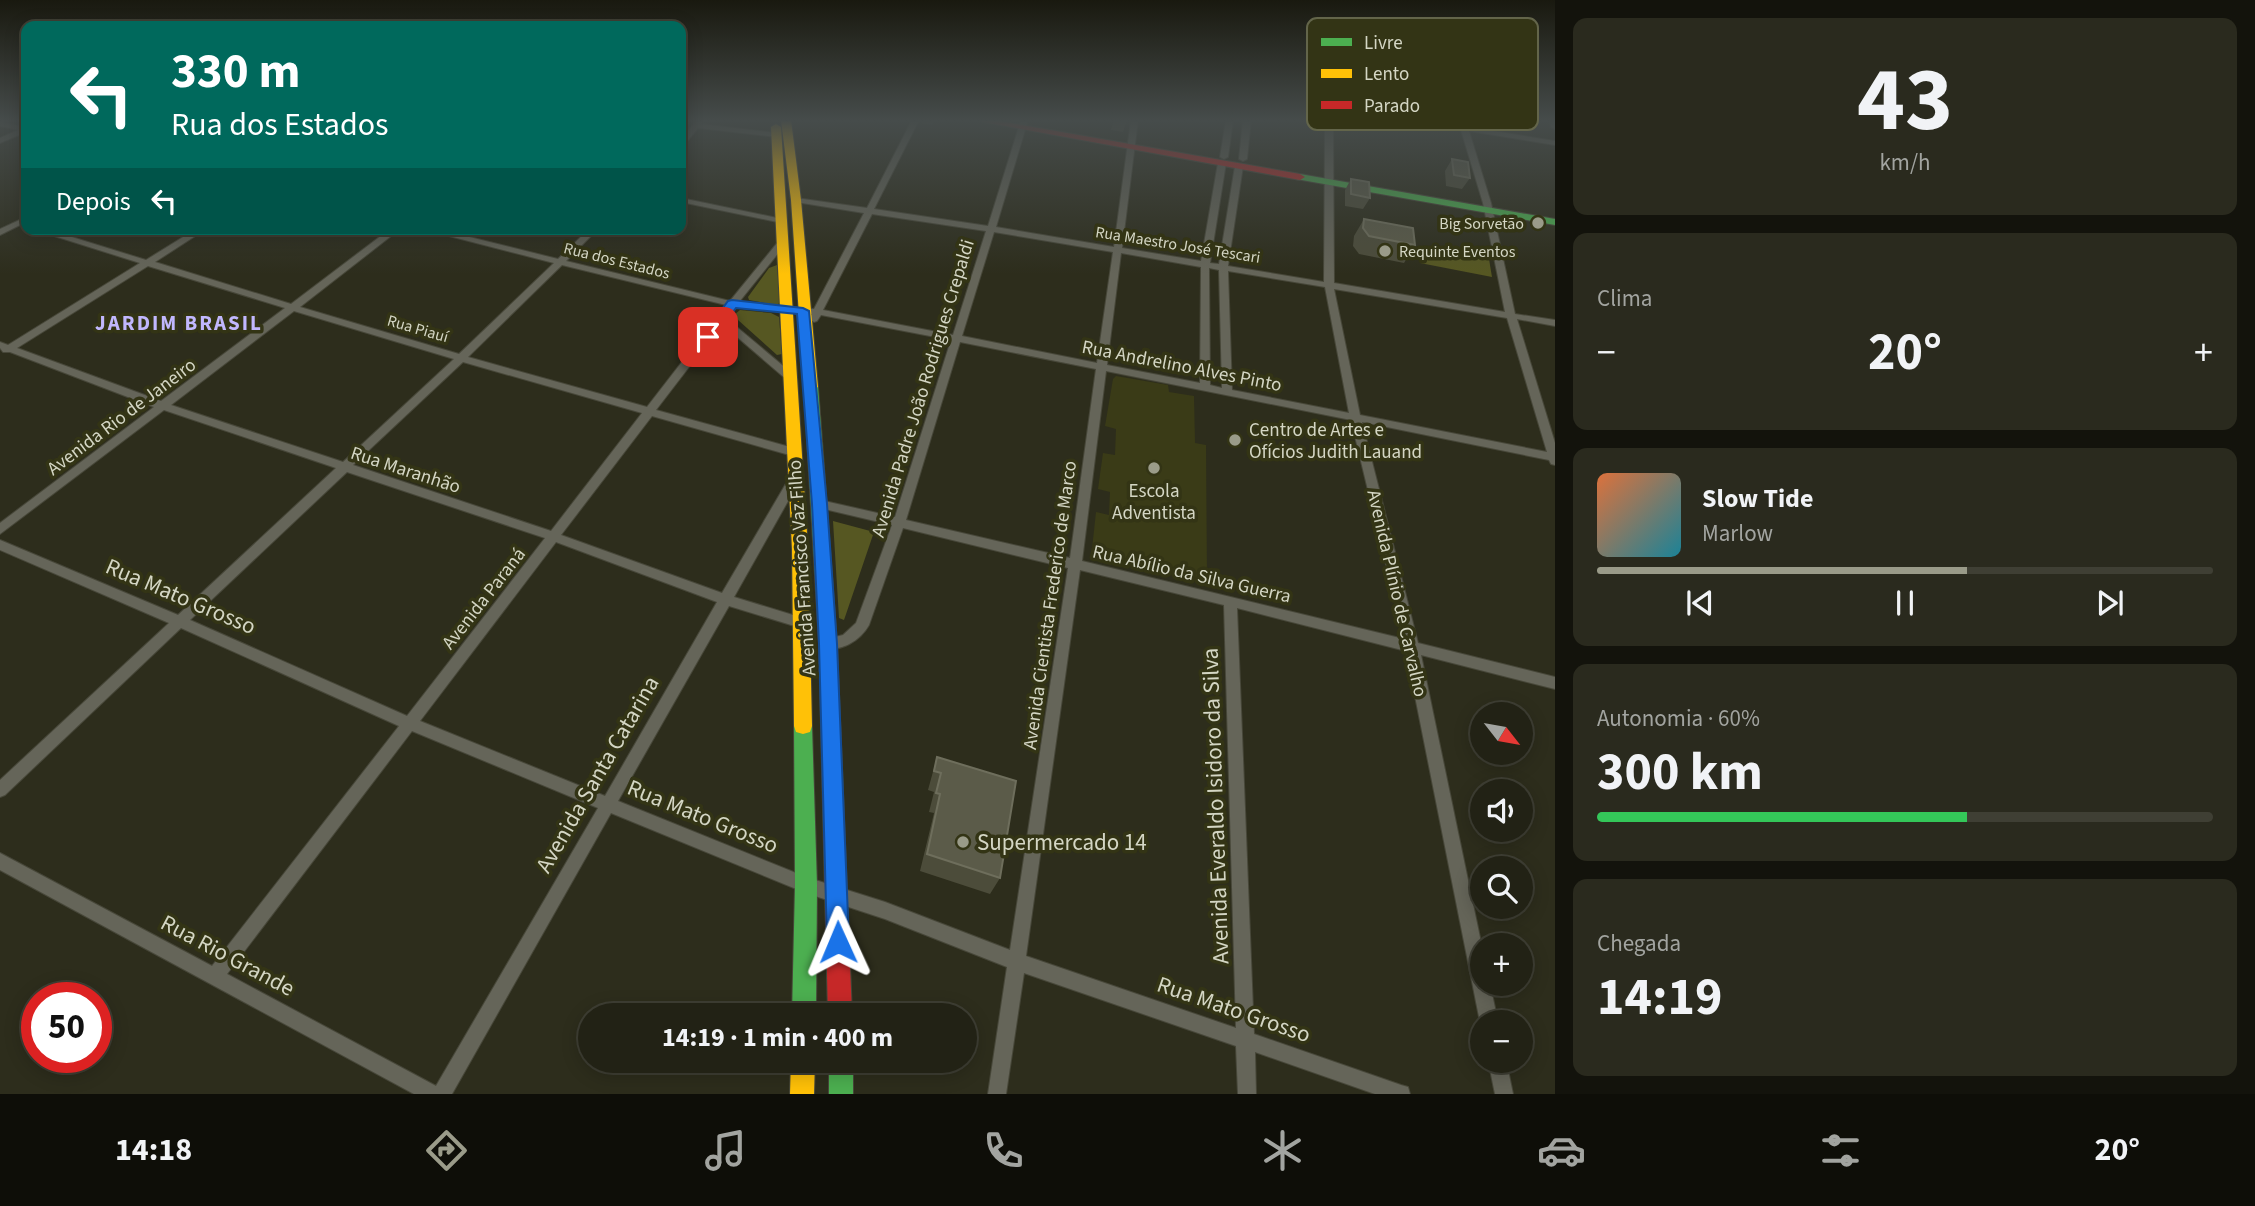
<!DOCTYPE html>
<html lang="pt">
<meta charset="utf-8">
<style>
:root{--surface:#222215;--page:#2a2a1e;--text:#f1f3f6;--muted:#a2a4a0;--line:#3f3f34;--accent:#9a9b89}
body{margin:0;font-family:"Source Sans 3",sans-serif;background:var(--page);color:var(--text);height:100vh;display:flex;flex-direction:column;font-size:26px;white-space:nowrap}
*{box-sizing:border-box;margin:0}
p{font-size:23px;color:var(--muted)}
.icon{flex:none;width:38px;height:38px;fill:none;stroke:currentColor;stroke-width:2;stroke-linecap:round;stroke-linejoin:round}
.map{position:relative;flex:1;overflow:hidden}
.panel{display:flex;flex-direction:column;gap:18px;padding:18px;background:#13130c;width:700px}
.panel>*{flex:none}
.top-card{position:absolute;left:21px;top:21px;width:665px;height:214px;border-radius:14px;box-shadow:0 4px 18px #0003,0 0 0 2px var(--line);background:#00695c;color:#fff;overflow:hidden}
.needle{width:46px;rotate:121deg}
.buttons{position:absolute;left:1470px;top:702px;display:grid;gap:14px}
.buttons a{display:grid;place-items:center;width:63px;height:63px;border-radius:50%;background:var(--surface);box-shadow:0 4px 18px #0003,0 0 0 2px var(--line);font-size:35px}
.speed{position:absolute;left:21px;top:982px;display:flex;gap:14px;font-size:35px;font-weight:700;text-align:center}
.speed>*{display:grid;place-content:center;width:91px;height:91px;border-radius:50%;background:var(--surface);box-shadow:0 4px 18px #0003,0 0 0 2px var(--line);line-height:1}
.speed .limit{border:10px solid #d22;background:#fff;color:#111}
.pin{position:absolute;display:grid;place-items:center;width:60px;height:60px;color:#fff;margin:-30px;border-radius:14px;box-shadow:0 4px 10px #0006}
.me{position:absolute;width:77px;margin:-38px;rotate:359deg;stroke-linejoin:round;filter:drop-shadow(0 0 5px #0008)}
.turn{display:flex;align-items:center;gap:24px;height:147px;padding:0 35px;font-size:32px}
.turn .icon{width:91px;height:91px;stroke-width:2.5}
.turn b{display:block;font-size:49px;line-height:60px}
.then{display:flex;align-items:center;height:66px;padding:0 35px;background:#0003;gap:14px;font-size:26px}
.big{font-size:52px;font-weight:700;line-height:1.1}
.panel .widget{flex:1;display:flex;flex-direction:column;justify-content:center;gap:10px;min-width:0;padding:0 24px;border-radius:14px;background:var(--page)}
.panel .dial{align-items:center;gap:0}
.dial b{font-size:91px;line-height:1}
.song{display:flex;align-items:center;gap:21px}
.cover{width:84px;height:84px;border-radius:10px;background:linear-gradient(135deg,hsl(20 70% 55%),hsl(190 70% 35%))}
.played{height:7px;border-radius:4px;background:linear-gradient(90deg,var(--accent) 60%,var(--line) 60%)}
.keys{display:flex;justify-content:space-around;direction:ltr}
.heat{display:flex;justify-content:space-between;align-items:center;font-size:38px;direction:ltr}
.charge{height:10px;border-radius:5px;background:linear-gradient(90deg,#34c759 60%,var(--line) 0)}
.trip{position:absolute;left:578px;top:1003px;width:399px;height:70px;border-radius:35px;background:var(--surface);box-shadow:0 4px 18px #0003,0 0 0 2px var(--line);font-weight:700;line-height:70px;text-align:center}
.dock{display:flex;height:112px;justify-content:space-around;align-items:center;background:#0e0e08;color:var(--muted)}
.dock .icon{width:49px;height:49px}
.dock .on{color:var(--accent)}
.dock b{font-size:32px;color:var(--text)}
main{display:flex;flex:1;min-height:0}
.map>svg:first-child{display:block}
.built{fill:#3a3b17}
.green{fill:#565722}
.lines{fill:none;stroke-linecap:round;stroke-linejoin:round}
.street-casing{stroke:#474739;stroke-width:2}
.fast-casing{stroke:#474739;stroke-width:2}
.slow-casing{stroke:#474739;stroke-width:2}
.jam-casing{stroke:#474739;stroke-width:2}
.street{fill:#656559;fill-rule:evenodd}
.fast{fill:#4caf50;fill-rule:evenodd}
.slow{fill:#ffc107;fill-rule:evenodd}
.jam{fill:#c62828;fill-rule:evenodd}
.wall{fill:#4c4c3a}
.building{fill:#5b5b49;stroke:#6e6e5c;stroke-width:2}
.route{fill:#1a73e8;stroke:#114b97;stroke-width:2}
.poi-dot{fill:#9a9b89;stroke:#333415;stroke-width:2.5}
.labels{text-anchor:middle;stroke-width:7;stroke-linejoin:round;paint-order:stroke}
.far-poi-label{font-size:16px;fill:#d4d6c4;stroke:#333415;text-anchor:end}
.far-street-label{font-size:16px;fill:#d4d6c4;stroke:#333415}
.street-label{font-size:19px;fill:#d4d6c4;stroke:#333415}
.poi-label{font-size:19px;fill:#d4d6c4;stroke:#333415;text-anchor:start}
.far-district-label{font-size:21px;font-weight:bold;letter-spacing:2px;fill:#c1b7fe;stroke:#333415}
.near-street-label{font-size:23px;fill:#d4d6c4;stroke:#333415}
.near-poi-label{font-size:23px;fill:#d4d6c4;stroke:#333415;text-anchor:start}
.key{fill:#333415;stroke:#63654a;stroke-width:2}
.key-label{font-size:19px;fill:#d4d6c4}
</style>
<main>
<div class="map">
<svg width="1555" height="1094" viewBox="0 0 1555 1094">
<rect width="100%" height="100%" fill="#2d2d1c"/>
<path class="built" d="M 1116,376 L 1168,385 L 1169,392 L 1194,396 L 1195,443 L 1206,445 L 1207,580 L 1124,562 L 1101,555 L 1092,549 L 1096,512 L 1109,515 L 1110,492 L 1098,489 L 1103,453 L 1115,455 L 1116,429 L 1105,426 L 1113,379 Z"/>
<path class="green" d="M 1419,246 L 1489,259 L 1492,277 L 1420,263 Z
M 777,265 L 780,303 L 776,305 L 749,300 L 748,297 L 769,268 Z
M 740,310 L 771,313 L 779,317 L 782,354 L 777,355 L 738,320 L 734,315 Z
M 833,521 L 874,532 L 844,620 L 839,618 Z"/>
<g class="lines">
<g class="street-casing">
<path id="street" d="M 697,120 L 704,120 L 701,124 L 777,133 L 781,135 L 777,137 L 698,128 L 684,145 L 681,145 L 681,139 Z
M 912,120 L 919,120 L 874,209 L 988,226 L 1021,120 L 1028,120 L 996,227 L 1114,247 L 1131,120 L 1138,120 L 1122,248 L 1201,261 L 1218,163 L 1222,161 L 1226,163 L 1210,263 L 1219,264 L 1235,166 L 1239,164 L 1243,166 L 1228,266 L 1324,282 L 1325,120 L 1333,120 L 1334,283 L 1505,312 L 1483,203 L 1461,130 L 1408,120 L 1426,120 L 1460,126 L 1459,120 L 1466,120 L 1468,127 L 1555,141 L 1555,145 L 1469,131 L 1491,203 L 1515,314 L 1555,320 L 1555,326 L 1517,319 L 1555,443 L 1555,465 L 1551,464 L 1549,460 L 1362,422 L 1418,643 L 1555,677 L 1555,689 L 1421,655 L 1482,947 L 1482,984 L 1490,984 L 1498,1022 L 1482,1022 L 1482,1027 L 1480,1022 L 1406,651 L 1237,608 L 1254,1034 L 1401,1085 L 1408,1087 L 1410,1094 L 1375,1094 L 1255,1052 L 1256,1094 L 1238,1094 L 1236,1046 L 1024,973 L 1006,1094 L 988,1094 L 1007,967 L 885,919 L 806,893 L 611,813 L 452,1094 L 414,1094 L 0,870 L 0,853 L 212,966 L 399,726 L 181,628 L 5,795 L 0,797 L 0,780 L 169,623 L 0,550 L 0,540 L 178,615 L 336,468 L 164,410 L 0,534 L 0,523 L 154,407 L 10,352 L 3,352 L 0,348 L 0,342 L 8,345 L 140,263 L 32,229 L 46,229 L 146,260 L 196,229 L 206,229 L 155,262 L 291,304 L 390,229 L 400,229 L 300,307 L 459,354 L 554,263 L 422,229 L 437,229 L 558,259 L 589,229 L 598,229 L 566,261 L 730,301 L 778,242 L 784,242 L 784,246 L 739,302 L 814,309 L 864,213 L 796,202 L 792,200 L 796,198 L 867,208 ZM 872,214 L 986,231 L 953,335 L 823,310 ZM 994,232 L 1113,252 L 1097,363 L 962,336 ZM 1121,253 L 1201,267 L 1200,383 L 1107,365 ZM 562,265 L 726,305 L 647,407 L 468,357 ZM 148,266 L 285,308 L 161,401 L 17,348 ZM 1209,268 L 1219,270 L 1222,388 L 1210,385 ZM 1228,271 L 1325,287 L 1349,413 L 1232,390 ZM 1334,289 L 1507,318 L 1547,452 L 1360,415 ZM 734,307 L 812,314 L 809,319 L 814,322 L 817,321 L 821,315 L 951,340 L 895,517 L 820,500 L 814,504 L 820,508 L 892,525 L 856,623 L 843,635 L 823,640 L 821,644 L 823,648 C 841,652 860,641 869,625 L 903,528 L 1068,568 L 1010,950 L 885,902 L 806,877 L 618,801 L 729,606 L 801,628 L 806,627 L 808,623 L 806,619 L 734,597 L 801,478 L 799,475 L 791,475 L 722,593 L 561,535 L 652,416 L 793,456 L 797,455 L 799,452 L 797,449 L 656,410 L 722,324 L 786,379 L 794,379 L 794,375 L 726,318 ZM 294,311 L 454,359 L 343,462 L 171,405 ZM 960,342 L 1096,369 L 1070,558 L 906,520 ZM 463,362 L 642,413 L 551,531 L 353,465 ZM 1106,371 L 1351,420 L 1404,639 L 1082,561 ZM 347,472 L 545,538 L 407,716 L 190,620 ZM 556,542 L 717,602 L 605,796 L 420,721 ZM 1080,570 L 1224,605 L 1236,1028 L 1026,956 ZM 412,731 L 598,808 L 436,1086 L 227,974 Z
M 1226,120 L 1233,120 L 1228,157 L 1224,159 L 1220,157 Z
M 1243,120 L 1251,120 L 1247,159 L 1243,161 L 1239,159 Z
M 1550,120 L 1555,120 L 1555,129 L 1551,127 Z
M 0,122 L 26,127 L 26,132 L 0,143 L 0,138 L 18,130 L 0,126 Z
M 681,198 L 782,219 L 786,221 L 782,223 L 681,202 Z
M 26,217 L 26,222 L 0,235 L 0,229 Z
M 1488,1060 L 1506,1060 L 1513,1094 L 1495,1094 Z"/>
</g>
<g class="fast-casing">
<path id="fast" d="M 1300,174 L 1555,219 L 1555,225 L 1296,179 L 1295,177 Z
M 811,383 L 818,387 L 837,644 L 842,768 L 839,774 L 832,777 L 825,774 L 822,768 L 819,644 L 804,387 Z
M 803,718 L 810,720 L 812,726 L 817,885 L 816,1015 L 792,1015 L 795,885 L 794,726 L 796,720 Z
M 829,1060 L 853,1060 L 853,1094 L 829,1094 Z"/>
</g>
<g class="slow-casing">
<path id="slow" d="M 781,120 L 791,120 L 801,200 L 818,387 L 811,391 L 804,387 L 791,200 Z
M 776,124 L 781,127 L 808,549 L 812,726 L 810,732 L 803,734 L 796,732 L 794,726 L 792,549 L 771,127 Z
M 791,1060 L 815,1060 L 814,1094 L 790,1094 Z"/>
</g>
<g class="jam-casing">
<path id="jam" d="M 973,120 L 994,120 L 1300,174 L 1305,177 L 1300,180 Z
M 832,759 L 839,762 L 842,768 L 852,1015 L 828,1015 L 822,768 L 825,762 Z"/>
</g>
<use href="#street" class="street"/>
<use href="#fast" class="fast"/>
<use href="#slow" class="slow"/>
<use href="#jam" class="jam"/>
</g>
<path class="wall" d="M 920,120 L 935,120 L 932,125 L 921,123 Z
M 1114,120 L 1127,120 L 1123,132 L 1111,130 Z
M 1452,159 L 1470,178 L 1462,189 L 1446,186 L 1445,171 Z
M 1351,179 L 1370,198 L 1363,209 L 1345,206 L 1345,190 Z
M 1364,219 L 1415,245 L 1404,263 L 1359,254 L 1353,246 L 1354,236 Z
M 937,757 L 1000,878 L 990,894 L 920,871 L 934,813 L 929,812 L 934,792 L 928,790 Z"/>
<path class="building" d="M 1452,159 L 1468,162 L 1470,178 L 1454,175 Z
M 1351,179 L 1369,182 L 1370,198 L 1351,194 Z
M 1364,219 L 1413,228 L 1415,245 L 1369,236 L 1363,228 Z
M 937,757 L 1016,781 L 1000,878 L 927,854 L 940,794 L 936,793 L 941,773 L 934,771 Z"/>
<linearGradient id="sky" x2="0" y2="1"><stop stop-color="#19190f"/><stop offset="0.44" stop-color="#464c4b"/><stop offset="1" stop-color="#464c4b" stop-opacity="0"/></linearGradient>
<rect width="1555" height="274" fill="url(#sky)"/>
<path class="route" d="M 732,300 L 803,308 L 809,311 L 827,504 L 837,644 L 849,942 L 846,950 L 838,953 L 830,950 L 827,942 L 819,644 L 812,504 L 797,314 L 736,308 L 712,340 L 703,340 L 703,335 L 728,301 Z"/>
<g class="poi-dot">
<circle cx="1538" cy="223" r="7"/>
<circle cx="1385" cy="251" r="7"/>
<circle cx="1235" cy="440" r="7"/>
<circle cx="1154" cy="468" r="7"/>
<circle cx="963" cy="842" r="7"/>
</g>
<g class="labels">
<g class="far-poi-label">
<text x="1524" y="229">Big Sorvetão</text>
<text x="1399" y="257" text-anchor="start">Requinte Eventos</text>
</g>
<g class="far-street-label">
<text transform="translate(1178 244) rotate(9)" y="6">Rua Maestro José Tescari</text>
<text transform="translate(617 260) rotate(14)" y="6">Rua dos Estados</text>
<text transform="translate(418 328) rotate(16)" y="6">Rua Piauí</text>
</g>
<g class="street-label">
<text transform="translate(1182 365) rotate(11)" y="7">Rua Andrelino Alves Pinto</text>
<text transform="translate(922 388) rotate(-73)" y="7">Avenida Padre João Rodrigues Crepaldi</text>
<text transform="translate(121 416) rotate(-37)" y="7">Avenida Rio de Janeiro</text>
<text transform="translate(406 469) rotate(18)" y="7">Rua Maranhão</text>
<text transform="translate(801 568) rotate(-94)" y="7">Avenida Francisco Vaz Filho</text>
<text transform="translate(1192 573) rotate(13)" y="7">Rua Abílio da Silva Guerra</text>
<text transform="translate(1398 593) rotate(77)" y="7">Avenida Plínio de Carvalho</text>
<text transform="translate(483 598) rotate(-52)" y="7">Avenida Paraná</text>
<text transform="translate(1049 605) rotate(-82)" y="7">Avenida Cientista Frederico de Marco</text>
</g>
<g class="poi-label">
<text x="1249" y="436">Centro de Artes e<tspan x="1249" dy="22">Ofícios Judith Lauand</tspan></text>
<text x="1154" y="497" text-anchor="middle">Escola<tspan x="1154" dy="22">Adventista</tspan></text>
</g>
<g class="far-district-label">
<text x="179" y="330">JARDIM BRASIL</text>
</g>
<g class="near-street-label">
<text transform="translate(181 596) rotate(23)" y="8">Rua Mato Grosso</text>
<text transform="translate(597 774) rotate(-60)" y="8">Avenida Santa Catarina</text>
<text transform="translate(1215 806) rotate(-92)" y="8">Avenida Everaldo Isidoro da Silva</text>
<text transform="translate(703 816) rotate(22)" y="8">Rua Mato Grosso</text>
<text transform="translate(228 955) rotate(28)" y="8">Rua Rio Grande</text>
<text transform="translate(1234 1009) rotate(19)" y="8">Rua Mato Grosso</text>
</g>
<g class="near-poi-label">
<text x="977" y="850">Supermercado 14</text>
</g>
</g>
<rect x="1307" y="18" width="231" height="112" rx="10" class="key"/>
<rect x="1321" y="38" width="31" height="8" fill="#4caf50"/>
<rect x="1321" y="69" width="31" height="9" fill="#ffc107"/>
<rect x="1321" y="101" width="31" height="8" fill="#c62828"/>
<g class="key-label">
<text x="1364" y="49">Livre</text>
<text x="1364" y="80">Lento</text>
<text x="1364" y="112">Parado</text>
</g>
</svg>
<div class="buttons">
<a><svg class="needle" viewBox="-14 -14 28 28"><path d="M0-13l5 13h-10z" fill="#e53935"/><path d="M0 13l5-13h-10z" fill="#a2a4a0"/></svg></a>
<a><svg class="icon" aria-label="sound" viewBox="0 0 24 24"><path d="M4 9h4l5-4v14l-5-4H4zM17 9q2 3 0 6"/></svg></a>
<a><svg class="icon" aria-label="search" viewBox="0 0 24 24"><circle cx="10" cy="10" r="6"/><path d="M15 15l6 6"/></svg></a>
<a>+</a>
<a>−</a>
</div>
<div class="speed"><div class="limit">50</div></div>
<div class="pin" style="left:708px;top:337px;background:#d93025"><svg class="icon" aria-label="arrive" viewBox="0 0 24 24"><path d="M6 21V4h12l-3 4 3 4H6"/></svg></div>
<svg class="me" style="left:838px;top:942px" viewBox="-20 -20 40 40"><path d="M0-17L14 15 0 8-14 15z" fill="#1a73e8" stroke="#fff" stroke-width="4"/></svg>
<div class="trip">14:19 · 1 min · 400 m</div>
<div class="top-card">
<div class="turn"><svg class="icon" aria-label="left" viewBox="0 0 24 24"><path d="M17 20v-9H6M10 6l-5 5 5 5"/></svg><div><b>330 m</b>Rua dos Estados</div></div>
<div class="then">Depois<svg class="icon" aria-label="left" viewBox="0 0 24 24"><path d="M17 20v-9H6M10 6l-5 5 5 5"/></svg></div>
</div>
</div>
<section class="panel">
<div class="widget dial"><b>43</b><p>km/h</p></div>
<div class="widget"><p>Clima</p>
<div class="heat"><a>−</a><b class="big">20°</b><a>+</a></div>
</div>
<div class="widget">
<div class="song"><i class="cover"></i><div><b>Slow Tide</b><p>Marlow</p></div></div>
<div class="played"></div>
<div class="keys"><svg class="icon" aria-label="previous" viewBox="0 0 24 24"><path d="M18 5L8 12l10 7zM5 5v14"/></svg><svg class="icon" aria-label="pause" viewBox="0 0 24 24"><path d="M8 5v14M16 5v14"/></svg><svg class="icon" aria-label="next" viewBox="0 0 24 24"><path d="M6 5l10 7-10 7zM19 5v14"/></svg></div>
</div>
<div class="widget"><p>Autonomia · 60%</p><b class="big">300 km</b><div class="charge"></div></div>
<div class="widget"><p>Chegada</p><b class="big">14:19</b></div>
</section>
</main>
<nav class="dock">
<b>14:18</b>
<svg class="icon on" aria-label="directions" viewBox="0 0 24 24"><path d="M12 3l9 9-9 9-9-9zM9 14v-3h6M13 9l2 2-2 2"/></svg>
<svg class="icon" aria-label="music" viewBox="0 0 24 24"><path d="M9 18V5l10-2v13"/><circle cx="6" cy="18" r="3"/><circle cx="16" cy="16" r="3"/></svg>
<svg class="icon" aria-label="phone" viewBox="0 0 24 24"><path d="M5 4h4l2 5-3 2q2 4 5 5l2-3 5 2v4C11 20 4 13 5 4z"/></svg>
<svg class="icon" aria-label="climate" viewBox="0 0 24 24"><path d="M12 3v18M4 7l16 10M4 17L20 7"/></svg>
<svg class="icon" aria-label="car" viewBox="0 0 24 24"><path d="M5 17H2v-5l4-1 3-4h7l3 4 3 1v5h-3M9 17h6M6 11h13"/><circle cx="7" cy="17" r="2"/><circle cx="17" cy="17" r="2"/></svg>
<svg class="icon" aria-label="filters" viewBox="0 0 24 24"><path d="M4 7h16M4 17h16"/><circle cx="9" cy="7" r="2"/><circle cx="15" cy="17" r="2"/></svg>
<b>20°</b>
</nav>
